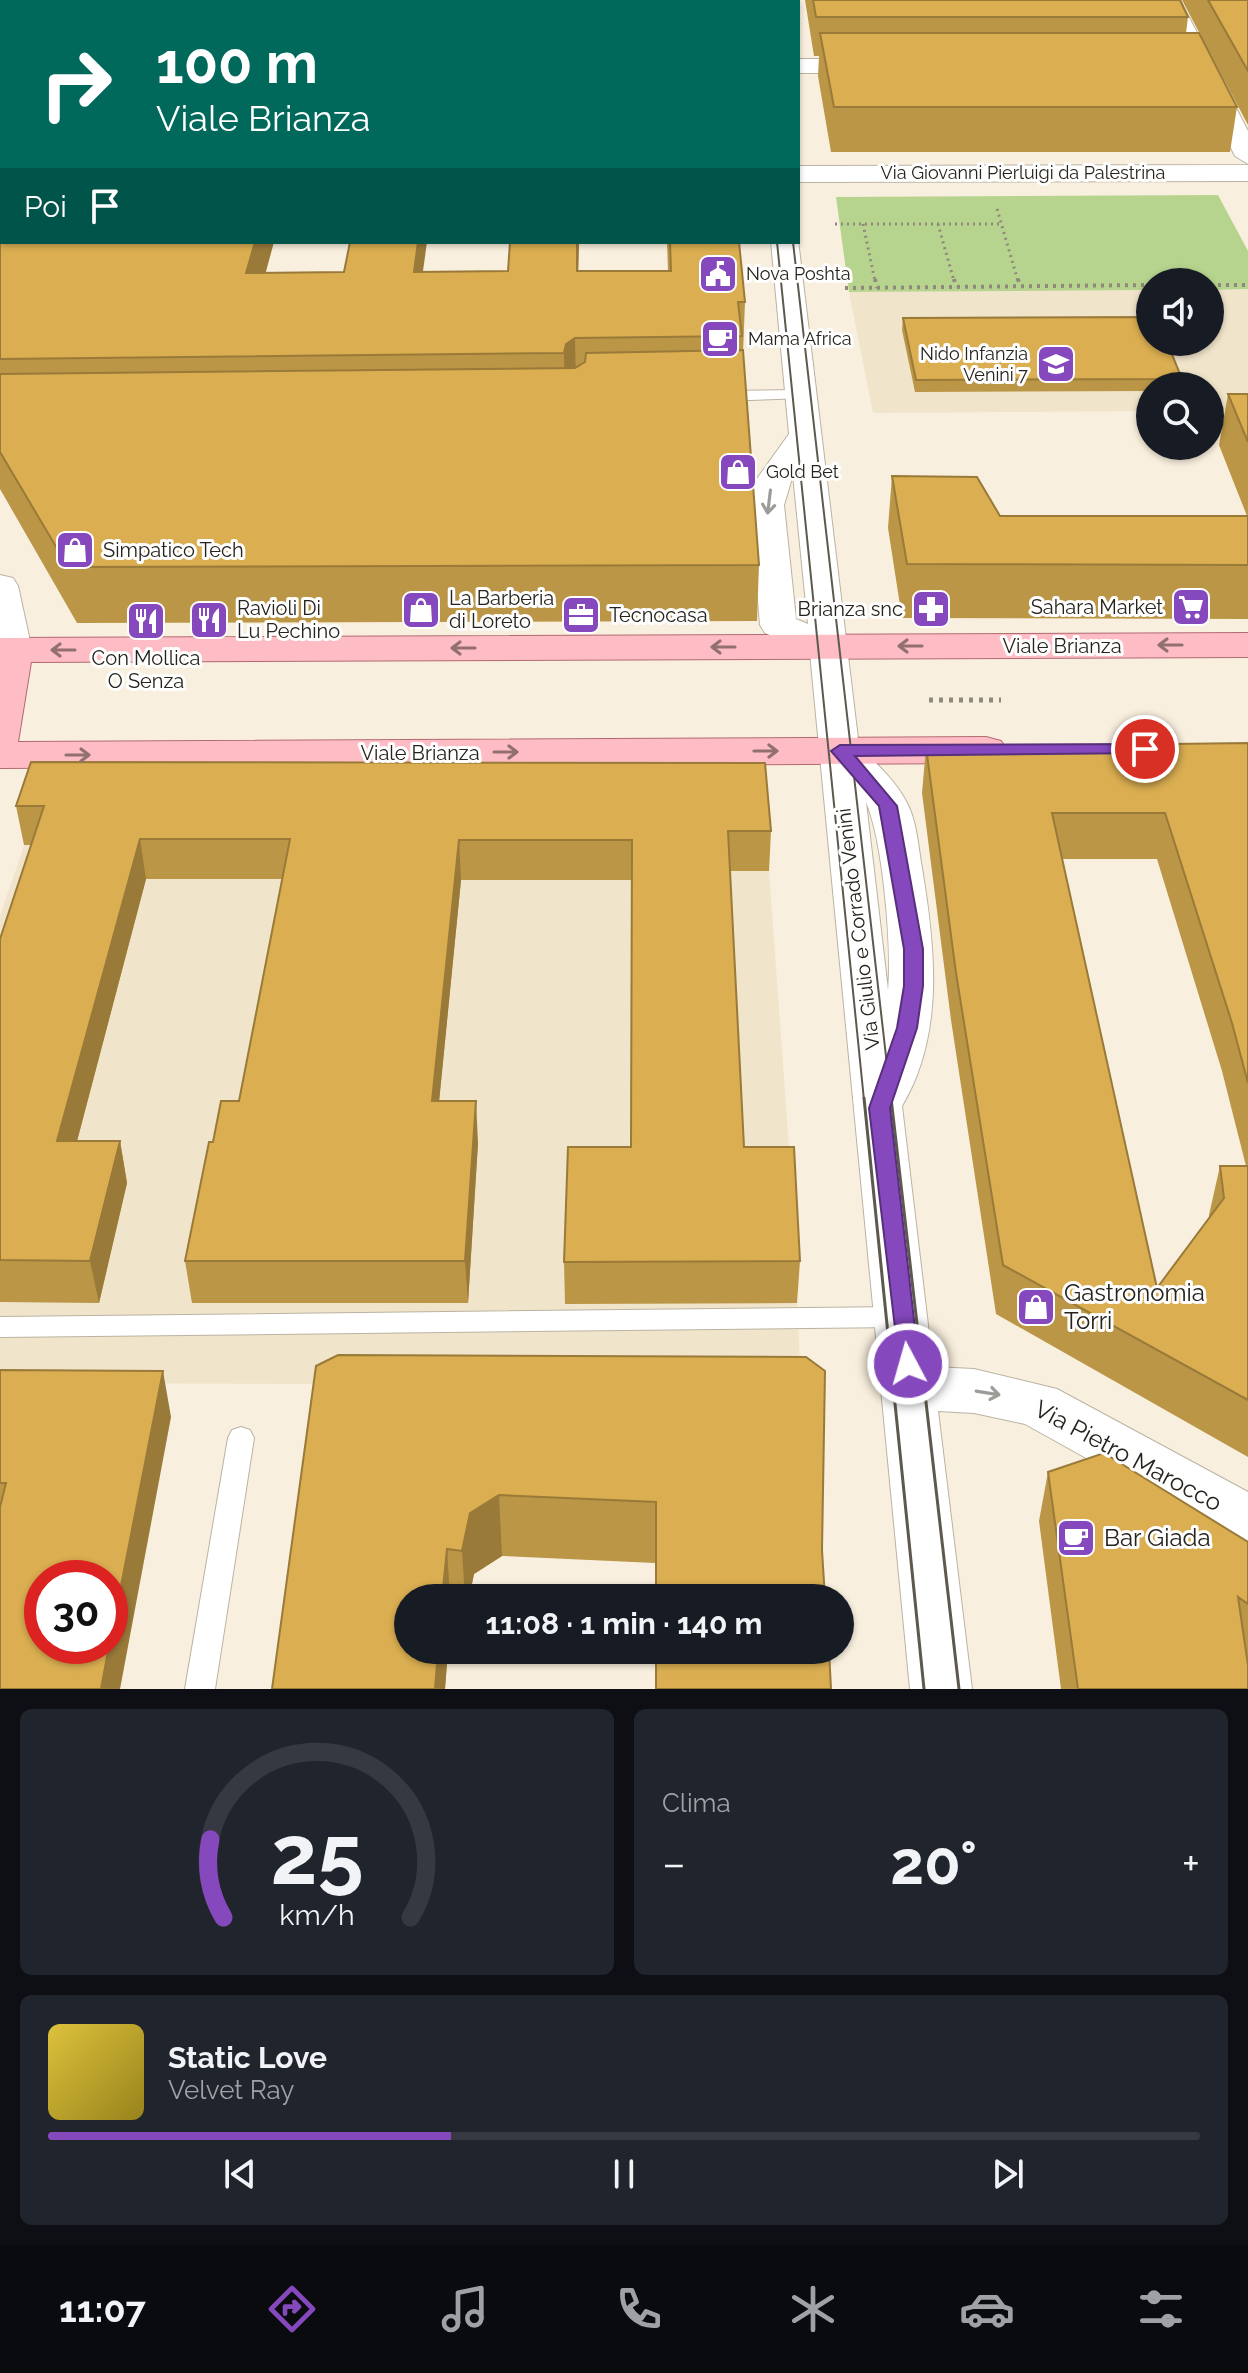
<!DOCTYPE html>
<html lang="it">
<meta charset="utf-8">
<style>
:root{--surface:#171b24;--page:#20242c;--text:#f1f3f6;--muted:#9ea1a6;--line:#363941;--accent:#8648bd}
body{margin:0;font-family:Raleway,sans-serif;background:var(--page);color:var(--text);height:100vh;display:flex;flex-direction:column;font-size:30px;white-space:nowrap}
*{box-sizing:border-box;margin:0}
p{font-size:26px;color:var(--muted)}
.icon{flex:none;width:44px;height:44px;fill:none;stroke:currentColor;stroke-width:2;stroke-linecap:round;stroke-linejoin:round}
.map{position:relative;height:1689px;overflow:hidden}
.drawer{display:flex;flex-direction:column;gap:20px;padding:20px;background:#0d0f14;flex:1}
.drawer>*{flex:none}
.hud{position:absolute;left:0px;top:0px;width:800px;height:244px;box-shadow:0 2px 6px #0004;background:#00695c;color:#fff;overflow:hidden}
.tools{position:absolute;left:1136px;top:268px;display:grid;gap:16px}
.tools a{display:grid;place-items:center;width:88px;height:88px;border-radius:50%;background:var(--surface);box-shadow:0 2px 6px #0004;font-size:40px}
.speed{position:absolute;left:24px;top:1560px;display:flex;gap:16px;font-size:40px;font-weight:700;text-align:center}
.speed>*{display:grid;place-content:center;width:104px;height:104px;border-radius:50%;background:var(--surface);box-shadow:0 2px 6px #0004;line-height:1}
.speed .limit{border:12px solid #d22;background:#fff;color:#111}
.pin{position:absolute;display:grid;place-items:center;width:68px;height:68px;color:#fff;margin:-34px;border:4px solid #fff;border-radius:50%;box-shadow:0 2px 8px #0007}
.me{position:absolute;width:88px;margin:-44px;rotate:354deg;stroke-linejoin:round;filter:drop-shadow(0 0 6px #0008)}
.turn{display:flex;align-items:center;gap:28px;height:168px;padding:0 24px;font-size:36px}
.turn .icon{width:104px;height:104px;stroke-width:2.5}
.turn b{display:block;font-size:56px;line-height:68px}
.then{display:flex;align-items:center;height:76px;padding:0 24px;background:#0003;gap:16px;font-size:30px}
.big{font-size:60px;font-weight:700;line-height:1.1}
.drawer .tile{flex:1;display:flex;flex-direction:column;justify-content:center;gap:12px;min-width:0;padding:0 28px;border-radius:12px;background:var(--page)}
.drawer .dial{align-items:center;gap:0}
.dial svg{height:208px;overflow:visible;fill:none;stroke:var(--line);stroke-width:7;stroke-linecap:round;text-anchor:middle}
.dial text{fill:var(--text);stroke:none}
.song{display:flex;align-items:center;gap:24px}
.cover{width:96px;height:96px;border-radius:12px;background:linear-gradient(135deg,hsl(50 70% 55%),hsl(50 70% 35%))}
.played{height:8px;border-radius:4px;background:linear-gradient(90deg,var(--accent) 35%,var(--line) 35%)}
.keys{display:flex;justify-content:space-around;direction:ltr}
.heat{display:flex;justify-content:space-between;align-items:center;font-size:44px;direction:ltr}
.drawer .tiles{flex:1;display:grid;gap:20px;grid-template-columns:1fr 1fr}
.tile:last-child{grid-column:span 2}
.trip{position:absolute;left:394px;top:1584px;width:460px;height:80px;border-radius:40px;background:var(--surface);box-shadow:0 2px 6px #0004;font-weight:700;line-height:80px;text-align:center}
.tab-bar{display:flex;height:128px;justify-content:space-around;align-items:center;background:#090b0e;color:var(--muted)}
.tab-bar .icon{width:56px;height:56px}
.tab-bar .active{color:var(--accent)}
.tab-bar b{font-size:36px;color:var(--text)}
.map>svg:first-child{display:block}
.built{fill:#f0e4cb}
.green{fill:#b7d48e}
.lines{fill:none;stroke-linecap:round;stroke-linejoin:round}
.service-casing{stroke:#bbb3a2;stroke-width:2}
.minor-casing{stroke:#bbb3a2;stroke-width:2}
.primary-casing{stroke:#b26a71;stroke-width:2}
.path-far2{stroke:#8f887c;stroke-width:3;stroke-dasharray:2 4;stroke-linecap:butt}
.path-far1{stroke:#8f887c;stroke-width:4;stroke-dasharray:3 5;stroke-linecap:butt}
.path{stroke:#8f887c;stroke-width:5;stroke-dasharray:4 6;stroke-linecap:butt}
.service{fill:#fff;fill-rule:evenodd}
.minor{fill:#fff;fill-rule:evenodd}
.primary{fill:#febdc5;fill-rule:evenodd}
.tram-far1{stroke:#5e594f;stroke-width:2}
.tram{stroke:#5e594f;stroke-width:3}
.wall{fill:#bb9646;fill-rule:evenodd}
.shaded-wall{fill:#997a39}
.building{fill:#daae51;stroke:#997a39;stroke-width:2}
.oneway{stroke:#9d9c99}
.oneway2{stroke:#927070}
.route{fill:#8648bd;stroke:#572f7b;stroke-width:2}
.labels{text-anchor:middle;stroke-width:6;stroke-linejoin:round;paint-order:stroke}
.far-street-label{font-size:18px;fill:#26231c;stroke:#fefefe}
.far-poi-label{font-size:18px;fill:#26231c;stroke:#fefefe;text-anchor:start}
.poi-label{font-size:20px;fill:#26231c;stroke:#fefefe;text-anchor:start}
.street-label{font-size:20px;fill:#26231c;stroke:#fefefe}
.near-poi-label{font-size:24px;fill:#26231c;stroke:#fefefe;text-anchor:start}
.near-street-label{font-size:24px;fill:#26231c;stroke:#fefefe}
</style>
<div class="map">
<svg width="1248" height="1689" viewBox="0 0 1248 1689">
<rect width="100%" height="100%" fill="#f9efde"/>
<path class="built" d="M 1248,289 L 1248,410 L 1210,411 L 1210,386 L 1150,386 L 1150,411 L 873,413 L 849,292 L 1150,290 L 1150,342 L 1210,342 L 1210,290 Z
M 39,802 L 764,802 L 792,1188 L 801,1385 L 0,1383 L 0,916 Z"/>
<path class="green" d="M 1218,195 L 1248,251 L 1248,289 L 1210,290 L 1210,282 L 1150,282 L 1150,290 L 849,292 L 836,197 Z"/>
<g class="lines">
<g class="service-casing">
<path id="service" d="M 801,390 L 809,395 L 806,398 L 721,401 L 713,396 L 721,391 Z
M 899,1307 L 908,1310 L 912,1317 L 908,1324 L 899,1327 L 0,1337 L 0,1317 Z
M 241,1427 L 250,1430 L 254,1438 L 215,1689 L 185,1689 L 228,1438 L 232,1430 Z"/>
</g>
<g class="minor-casing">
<path id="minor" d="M 746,0 L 768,0 L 768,2 L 746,2 Z
M 1158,0 L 1180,0 L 1248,131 L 1248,164 L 1235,156 Z
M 798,59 L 877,59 L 889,66 L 877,73 L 798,73 Z
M 2,131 L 2,147 L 0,148 L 0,132 Z
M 1248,165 L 1248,181 L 798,182 L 798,166 Z
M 798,240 L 859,747 C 877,764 896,781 907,803 C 917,822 918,846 922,868 C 935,946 945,1034 902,1106 L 933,1367 L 974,1369 L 1057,1389 L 1248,1492 L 1248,1544 L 1228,1537 L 1025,1424 L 974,1413 L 938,1411 L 972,1689 L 910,1689 L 810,653 L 765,633 L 760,625 L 750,505 L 756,480 L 789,434 L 771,242 ZM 793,475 L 808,624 L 796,619 L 784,505 ZM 866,802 C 883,841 892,947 888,990 Z
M 0,575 L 13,578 L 18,586 L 32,650 L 26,658 L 13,661 L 0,658 Z"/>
</g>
<g class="primary-casing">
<path id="primary" d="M 1248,633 L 1248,657 L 31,662 L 18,742 L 986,737 L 1001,741 L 1007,750 L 1001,759 L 986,763 L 0,768 L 0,638 Z"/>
</g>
<path class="path-far2" d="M 997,209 L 1018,281
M 835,224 L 1002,224
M 863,224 L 875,281
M 938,224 L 954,281"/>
<path class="path-far1" d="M 875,279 L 877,288
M 954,279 L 956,287
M 1018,279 L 1020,286
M 1210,285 L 1248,285
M 845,288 L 1150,285"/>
<path class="path" d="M 929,700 L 1001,700"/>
<use href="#service" class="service"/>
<use href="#minor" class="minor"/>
<use href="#primary" class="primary"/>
<path class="tram-far1" d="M 777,242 L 864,1100
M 793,242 L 891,1100"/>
<path class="tram" d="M 864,1098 L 924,1689
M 891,1098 L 959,1689"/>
</g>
<path class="wall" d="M 805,0 L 1180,0 L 1188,17 L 1186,33 L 1237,107 L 1230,152 L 831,152 L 818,76 L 819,56 L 814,56 Z
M 1182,0 L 1248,0 L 1248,125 Z
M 0,151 L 265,273 L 508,271 L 510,242 L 579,242 L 578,271 L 668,271 L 667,242 L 739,242 L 745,302 L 743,353 L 759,565 L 757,621 L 77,623 L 0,489 Z
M 903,318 L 1182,379 L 1180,386 L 1150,386 L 1150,391 L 915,392 L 902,330 Z
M 1228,394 L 1248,394 L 1248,619 L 902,618 L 888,528 L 892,476 L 1000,516 L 1247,516 L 1219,445 Z
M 1248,743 L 1248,1457 L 996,1314 L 951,1020 L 922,793 L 926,747 ZM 1062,859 L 1157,859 L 1222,1071 L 1246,1166 L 1220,1166 L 1209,1215 L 1209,1218 L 1157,1288 Z
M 31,762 L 771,831 L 769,871 L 730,871 L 744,1147 L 800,1261 L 797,1303 L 565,1304 L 564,1262 L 631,1147 L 632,880 L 461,880 L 439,1101 L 478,1143 L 468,1303 L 192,1303 L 185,1261 L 213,1142 L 239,1101 L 282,879 L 146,879 L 77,1141 L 120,1141 L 127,1183 L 99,1303 L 0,1302 L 0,939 L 31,845 L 24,845 L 16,806 Z
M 338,1355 L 806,1357 L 825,1371 L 822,1550 L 825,1598 L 655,1598 L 655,1563 L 502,1556 L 474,1574 L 469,1598 L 408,1598 L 408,1650 L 448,1650 L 445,1689 L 272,1689 L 316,1366 Z
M 0,1370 L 171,1417 L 0,1689 Z
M 1048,1472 L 1248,1542 L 1248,1689 L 1061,1689 L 1039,1521 Z"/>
<path class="shaded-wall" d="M 2,57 L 2,103 L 0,104 L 0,58 Z
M 255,242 L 274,242 L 252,323 L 246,273 Z
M 418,242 L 427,242 L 416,322 L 414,272 Z
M 577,242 L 579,242 L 577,321 Z
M 575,338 L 576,390 L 565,405 L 564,353 L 566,344 Z
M 140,839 L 146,879 L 66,1183 L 57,1141 Z
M 459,840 L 461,880 L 435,1143 L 432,1101 Z
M 476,1101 L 478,1143 L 468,1303 L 465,1261 Z
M 120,1141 L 127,1183 L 99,1303 L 90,1261 Z
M 163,1371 L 171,1417 L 120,1689 L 101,1689 Z
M 499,1495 L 502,1556 L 474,1574 L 469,1598 L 465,1598 L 462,1551 L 470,1513 Z
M 447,1549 L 450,1598 L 442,1598 Z
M 438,1650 L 448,1650 L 445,1689 L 435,1689 Z"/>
<path class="building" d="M 0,0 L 693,0 L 699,2 L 2,2 L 2,57 L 0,58 Z
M 813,0 L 1180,0 L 1188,17 L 816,17 Z
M 1208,0 L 1248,0 L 1248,71 Z
M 820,33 L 1199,33 L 1237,107 L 834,107 Z
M 0,151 L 2,151 L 2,242 L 255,242 L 246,273 L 344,272 L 350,242 L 418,242 L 414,272 L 508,271 L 510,242 L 577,242 L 577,271 L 671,271 L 670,242 L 739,242 L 745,302 L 738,302 L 742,336 L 575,338 L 566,344 L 564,353 L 0,359 Z
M 1150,317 L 1150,342 L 1167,342 L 1182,379 L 916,380 L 903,318 Z
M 743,350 L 759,565 L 68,567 L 0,452 L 0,374 L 575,368 L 585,362 L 586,353 Z
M 1228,394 L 1248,394 L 1248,442 Z
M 892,476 L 977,477 L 1000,516 L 1248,516 L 1248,565 L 907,564 Z
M 1248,743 L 1248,1083 L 1232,1023 L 1165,813 L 1052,813 L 1157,1288 L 1224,1198 L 1220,1166 L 1248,1166 L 1248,1400 L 1003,1265 L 956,973 L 926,747 Z
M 31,762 L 765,763 L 771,831 L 728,831 L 744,1147 L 794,1147 L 800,1261 L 564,1262 L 568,1147 L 631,1147 L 632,840 L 459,840 L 432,1101 L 476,1101 L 465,1261 L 185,1261 L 209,1142 L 213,1142 L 221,1101 L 239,1101 L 290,839 L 140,839 L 57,1141 L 120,1141 L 90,1261 L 0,1260 L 0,939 L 44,806 L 16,806 Z
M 338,1355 L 806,1357 L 825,1371 L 822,1550 L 825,1598 L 656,1598 L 656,1502 L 499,1495 L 470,1513 L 462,1551 L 447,1549 L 442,1598 L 408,1598 L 408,1650 L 438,1650 L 435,1689 L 272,1689 L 316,1366 Z
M 0,1370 L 163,1371 L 110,1642 L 110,1578 L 42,1578 L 42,1646 L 109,1646 L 101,1689 L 0,1689 L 0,1507 L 6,1483 L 0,1483 Z
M 1104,1453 L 1248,1542 L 1248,1604 L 1238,1597 L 1248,1665 L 1248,1689 L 1078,1689 L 1048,1472 Z
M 656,1650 L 829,1650 L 831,1689 L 656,1689 Z"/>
<defs><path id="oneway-shaft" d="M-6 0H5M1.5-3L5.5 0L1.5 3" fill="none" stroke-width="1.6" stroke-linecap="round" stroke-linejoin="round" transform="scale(2)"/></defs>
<g class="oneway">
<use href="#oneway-shaft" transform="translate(769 502) rotate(97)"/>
<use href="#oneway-shaft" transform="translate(988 1393) rotate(9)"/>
</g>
<g class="oneway2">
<use href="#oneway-shaft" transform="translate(1170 645) rotate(180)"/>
<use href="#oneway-shaft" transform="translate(910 646) rotate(180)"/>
<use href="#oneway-shaft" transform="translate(723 647) rotate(180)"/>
<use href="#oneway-shaft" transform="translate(463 648) rotate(180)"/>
<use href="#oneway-shaft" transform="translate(63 650) rotate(180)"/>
<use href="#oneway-shaft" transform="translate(766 751)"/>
<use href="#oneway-shaft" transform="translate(506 752)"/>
<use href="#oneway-shaft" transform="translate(78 755)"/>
</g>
<path class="route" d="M 1145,744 L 1154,749 L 1152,753 L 855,756 L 897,806 L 923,949 L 923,986 L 917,1028 L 890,1108 L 919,1364 L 916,1370 L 900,1370 L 869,1108 L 897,1028 L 904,986 L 904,949 L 879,806 L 831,751 L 840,745 Z"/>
<defs>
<g id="civic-square" transform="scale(2)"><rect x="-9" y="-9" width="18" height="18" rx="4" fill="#8648bd" stroke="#fefefe"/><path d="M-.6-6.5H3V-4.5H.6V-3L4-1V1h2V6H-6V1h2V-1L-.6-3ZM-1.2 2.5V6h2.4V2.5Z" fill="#fff"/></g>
<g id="cafe-square" transform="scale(2)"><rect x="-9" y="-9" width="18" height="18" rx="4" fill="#8648bd" stroke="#fefefe"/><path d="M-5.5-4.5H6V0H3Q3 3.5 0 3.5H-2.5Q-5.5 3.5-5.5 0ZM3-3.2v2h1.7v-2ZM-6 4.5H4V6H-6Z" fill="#fff"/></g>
<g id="school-square" transform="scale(2)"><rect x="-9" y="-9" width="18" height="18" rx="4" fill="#8648bd" stroke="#fefefe"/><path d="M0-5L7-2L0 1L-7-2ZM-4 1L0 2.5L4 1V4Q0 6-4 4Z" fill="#fff"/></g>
<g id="shop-square" transform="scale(2)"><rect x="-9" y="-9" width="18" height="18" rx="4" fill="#8648bd" stroke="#fefefe"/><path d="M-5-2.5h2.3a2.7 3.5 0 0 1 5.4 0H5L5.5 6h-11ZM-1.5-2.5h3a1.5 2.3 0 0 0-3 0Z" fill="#fff"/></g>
<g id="supermarket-square" transform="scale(2)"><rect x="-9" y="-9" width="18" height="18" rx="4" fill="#8648bd" stroke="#fefefe"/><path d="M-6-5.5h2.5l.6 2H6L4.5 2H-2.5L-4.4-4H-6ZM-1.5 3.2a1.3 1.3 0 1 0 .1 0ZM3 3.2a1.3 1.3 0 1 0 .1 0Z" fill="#fff"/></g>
<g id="pharmacy-square" transform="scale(2)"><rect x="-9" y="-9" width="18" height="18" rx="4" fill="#8648bd" stroke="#fefefe"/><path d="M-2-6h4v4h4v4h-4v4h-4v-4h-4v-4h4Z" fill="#fff"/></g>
<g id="office-square" transform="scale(2)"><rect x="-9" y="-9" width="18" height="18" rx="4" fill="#8648bd" stroke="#fefefe"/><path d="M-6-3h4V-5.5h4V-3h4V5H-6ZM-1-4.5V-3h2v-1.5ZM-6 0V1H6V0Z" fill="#fff"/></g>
<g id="restaurant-square" transform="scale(2)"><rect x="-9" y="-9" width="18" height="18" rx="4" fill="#8648bd" stroke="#fefefe"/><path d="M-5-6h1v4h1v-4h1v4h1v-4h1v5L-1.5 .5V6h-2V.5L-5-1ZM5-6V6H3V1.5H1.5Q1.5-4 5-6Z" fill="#fff"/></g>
</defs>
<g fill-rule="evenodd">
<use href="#civic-square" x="718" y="274"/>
<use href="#cafe-square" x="720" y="339"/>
<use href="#school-square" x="1056" y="364"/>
<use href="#shop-square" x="738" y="472"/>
<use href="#shop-square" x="75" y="550"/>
<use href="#supermarket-square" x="1191" y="607"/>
<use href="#pharmacy-square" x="931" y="609"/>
<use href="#shop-square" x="421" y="610"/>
<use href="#office-square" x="581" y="615"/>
<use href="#restaurant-square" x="209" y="620"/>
<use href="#restaurant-square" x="146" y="621"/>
<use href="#shop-square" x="1036" y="1307"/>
<use href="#cafe-square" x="1076" y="1538"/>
</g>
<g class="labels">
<g class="far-street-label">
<text x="1023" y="179">Via Giovanni Pierluigi da Palestrina</text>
</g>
<g class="far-poi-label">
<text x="746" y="280">Nova Poshta</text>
<text x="748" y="345">Mama Africa</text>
<text x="1028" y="360" text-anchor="end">Nido Infanzia<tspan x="1028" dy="21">Venini 7</tspan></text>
<text x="766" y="478">Gold Bet</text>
</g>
<g class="poi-label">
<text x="103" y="557">Simpatico Tech</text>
<text x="449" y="605">La Barberia<tspan x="449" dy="23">di Loreto</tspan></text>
<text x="1163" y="614" text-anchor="end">Sahara Market</text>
<text x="237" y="615">Ravioli Di<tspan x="237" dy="23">Lu Pechino</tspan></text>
<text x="903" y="616" text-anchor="end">Brianza snc</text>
<text x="609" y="622">Tecnocasa</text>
<text x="146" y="665" text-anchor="middle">Con Mollica<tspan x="146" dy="23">O Senza</tspan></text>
</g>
<g class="street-label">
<text x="1062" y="653">Viale Brianza</text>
<text x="420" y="760">Viale Brianza</text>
<text transform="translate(858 929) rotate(-97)" y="7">Via Giulio e Corrado Venini</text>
</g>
<g class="near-poi-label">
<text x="1064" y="1301">Gastronomia<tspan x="1064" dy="28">Torri</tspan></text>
<text x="1104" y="1546">Bar Giada</text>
</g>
<g class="near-street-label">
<text transform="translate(1128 1456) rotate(28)" y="8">Via Pietro Marocco</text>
</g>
</g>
</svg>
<div class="tools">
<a><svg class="icon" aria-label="sound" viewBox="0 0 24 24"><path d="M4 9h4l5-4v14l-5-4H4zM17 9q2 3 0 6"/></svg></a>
<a><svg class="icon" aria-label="search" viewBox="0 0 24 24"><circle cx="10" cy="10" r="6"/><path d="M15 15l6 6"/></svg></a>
</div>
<div class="speed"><div class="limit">30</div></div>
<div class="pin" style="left:1145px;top:749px;background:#d93025"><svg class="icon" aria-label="arrive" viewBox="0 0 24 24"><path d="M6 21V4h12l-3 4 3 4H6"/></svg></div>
<svg class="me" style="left:908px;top:1364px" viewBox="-20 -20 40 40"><circle r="17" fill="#8648bd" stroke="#fff" stroke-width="3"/><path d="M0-11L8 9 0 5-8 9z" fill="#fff"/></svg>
<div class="trip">11:08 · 1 min · 140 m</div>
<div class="hud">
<div class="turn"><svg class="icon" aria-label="right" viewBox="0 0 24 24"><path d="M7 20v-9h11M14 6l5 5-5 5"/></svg><div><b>100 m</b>Viale Brianza</div></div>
<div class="then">Poi<svg class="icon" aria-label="arrive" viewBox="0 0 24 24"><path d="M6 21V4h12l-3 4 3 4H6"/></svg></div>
</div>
</div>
<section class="drawer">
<div class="tiles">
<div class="tile dial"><svg viewBox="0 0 100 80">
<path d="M14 69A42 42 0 1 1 86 69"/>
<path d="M14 69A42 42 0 0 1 9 39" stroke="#8648bd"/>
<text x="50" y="56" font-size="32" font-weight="700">25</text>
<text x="50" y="72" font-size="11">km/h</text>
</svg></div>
<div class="tile"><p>Clima</p>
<div class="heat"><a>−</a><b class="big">20°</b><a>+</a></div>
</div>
<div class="tile">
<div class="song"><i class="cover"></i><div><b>Static Love</b><p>Velvet Ray</p></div></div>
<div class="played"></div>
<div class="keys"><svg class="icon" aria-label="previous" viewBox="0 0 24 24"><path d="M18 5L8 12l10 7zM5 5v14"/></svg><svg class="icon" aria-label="pause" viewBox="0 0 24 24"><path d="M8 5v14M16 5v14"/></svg><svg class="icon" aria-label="next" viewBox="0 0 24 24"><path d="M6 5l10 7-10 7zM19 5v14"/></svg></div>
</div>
</div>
</section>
<nav class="tab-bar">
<b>11:07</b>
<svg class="icon active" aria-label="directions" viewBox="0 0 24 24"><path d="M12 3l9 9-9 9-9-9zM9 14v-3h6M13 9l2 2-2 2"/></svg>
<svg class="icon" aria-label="music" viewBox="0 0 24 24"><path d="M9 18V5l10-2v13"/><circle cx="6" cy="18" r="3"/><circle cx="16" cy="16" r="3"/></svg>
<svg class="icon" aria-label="phone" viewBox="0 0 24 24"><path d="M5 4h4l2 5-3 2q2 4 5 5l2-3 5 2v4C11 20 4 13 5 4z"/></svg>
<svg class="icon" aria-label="climate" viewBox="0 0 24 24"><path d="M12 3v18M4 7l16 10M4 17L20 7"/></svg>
<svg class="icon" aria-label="car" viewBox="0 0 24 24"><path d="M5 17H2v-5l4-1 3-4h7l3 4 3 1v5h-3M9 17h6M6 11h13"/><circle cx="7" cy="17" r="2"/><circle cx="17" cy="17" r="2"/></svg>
<svg class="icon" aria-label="filters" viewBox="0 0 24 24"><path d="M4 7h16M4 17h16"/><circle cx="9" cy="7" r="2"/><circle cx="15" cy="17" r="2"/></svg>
</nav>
